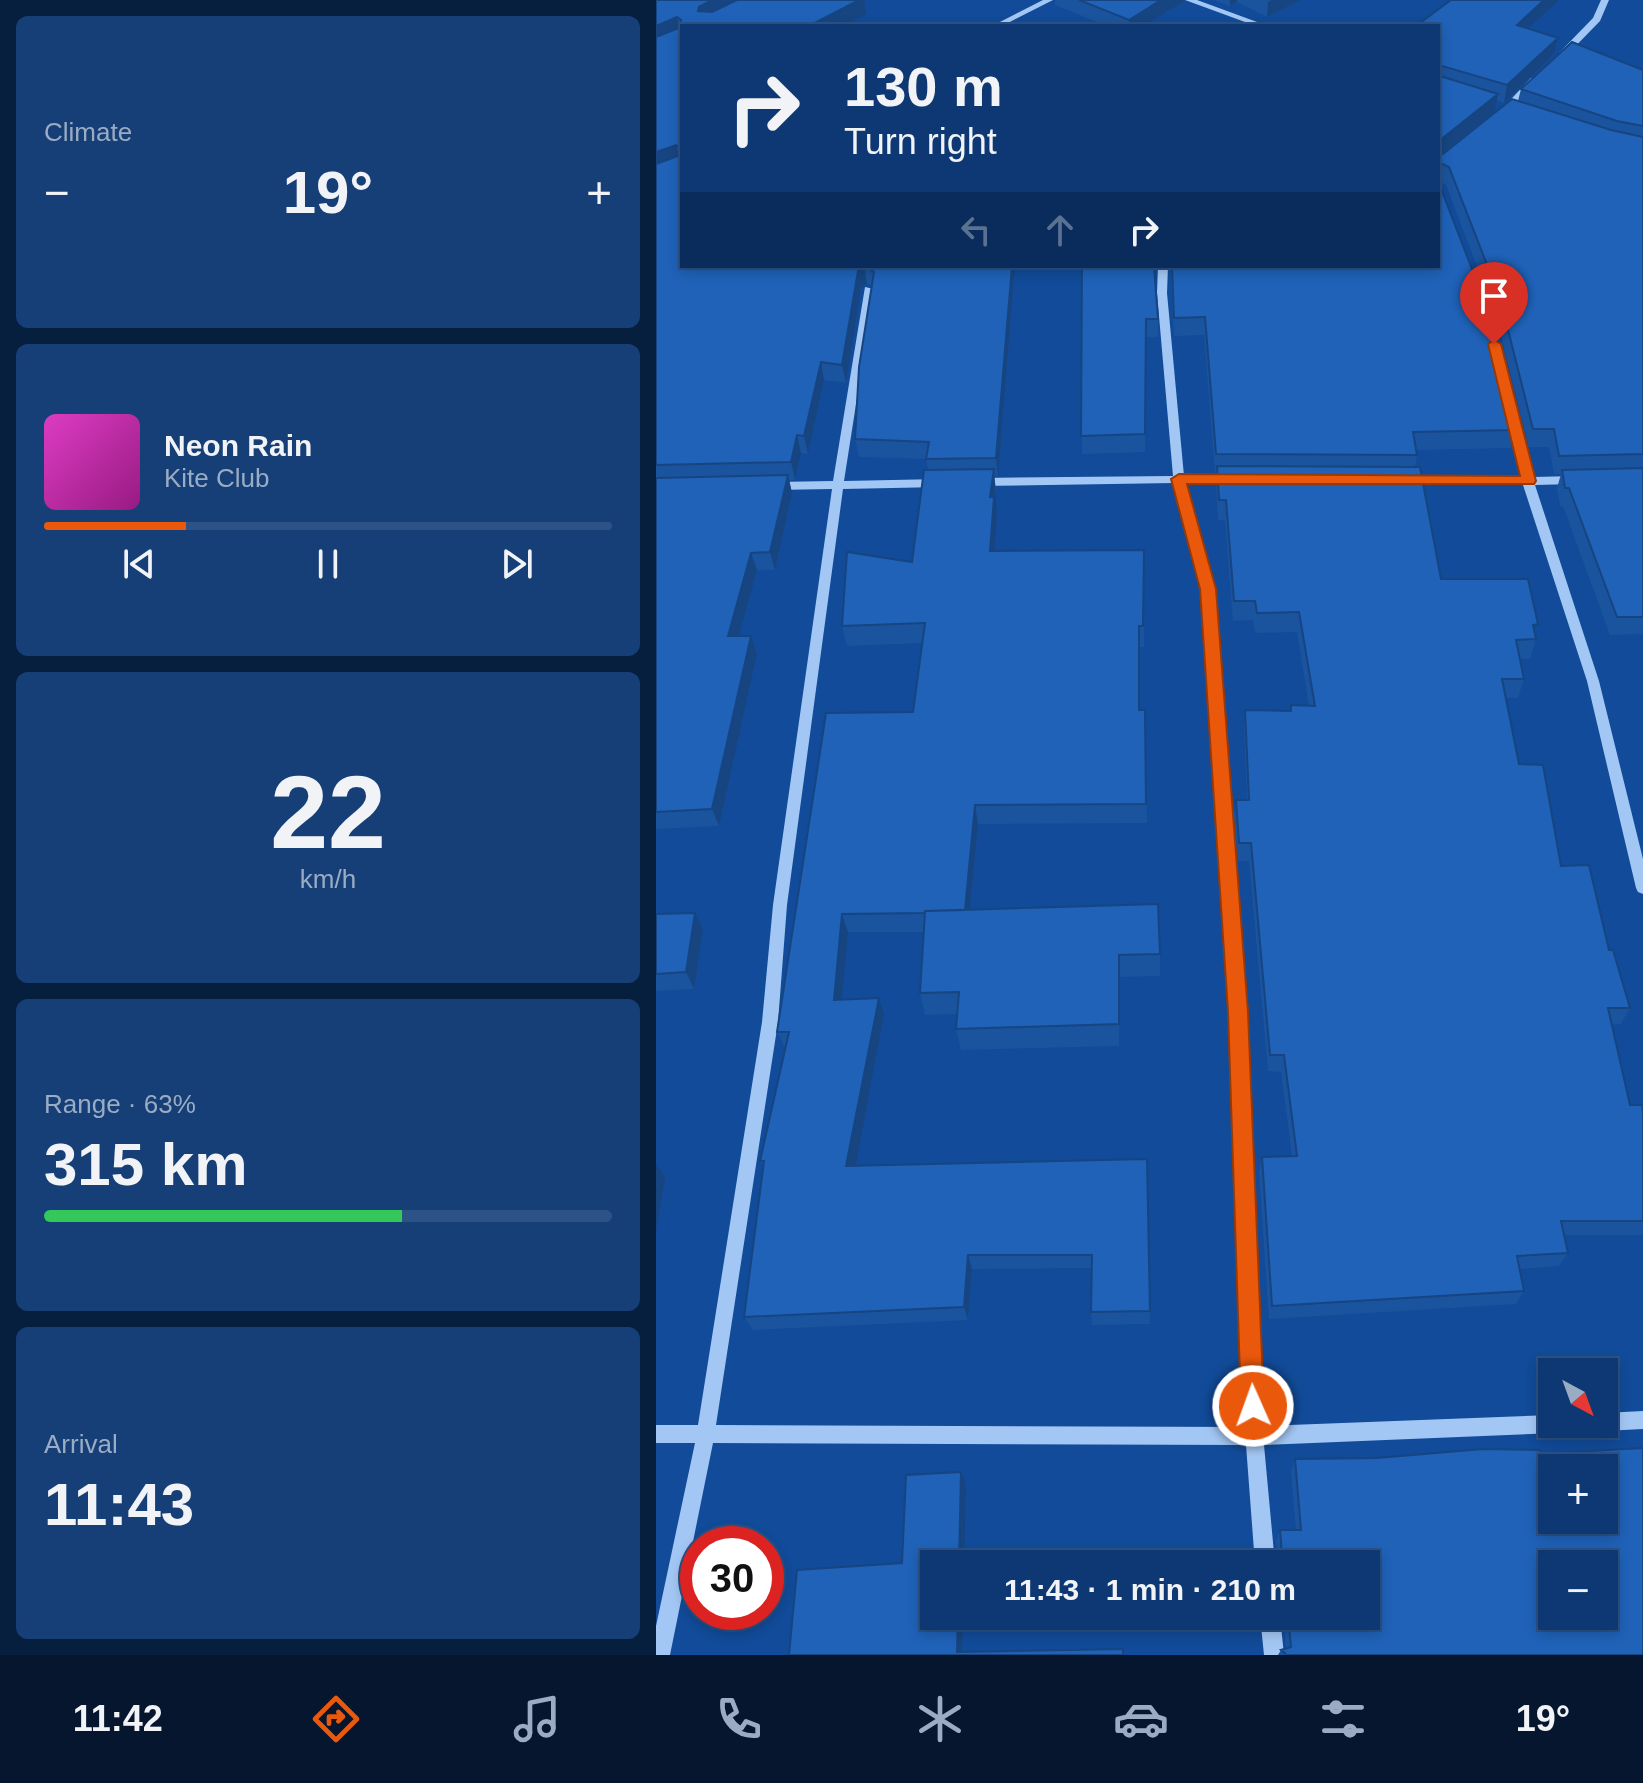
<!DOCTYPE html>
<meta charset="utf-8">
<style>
:root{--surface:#0d3873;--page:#163f78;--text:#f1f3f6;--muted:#9aacc4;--line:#2d5285;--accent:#ea580c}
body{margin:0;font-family:Helvetica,sans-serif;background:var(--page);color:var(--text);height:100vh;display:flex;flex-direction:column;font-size:30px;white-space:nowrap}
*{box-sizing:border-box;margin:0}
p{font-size:26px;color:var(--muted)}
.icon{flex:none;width:44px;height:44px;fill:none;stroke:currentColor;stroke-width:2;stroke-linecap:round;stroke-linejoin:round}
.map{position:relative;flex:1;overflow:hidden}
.side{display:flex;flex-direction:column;gap:16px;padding:16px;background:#071f3f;width:656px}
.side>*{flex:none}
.banner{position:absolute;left:24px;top:24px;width:760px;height:244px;border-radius:0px;box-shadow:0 4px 12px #0003,0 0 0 2px var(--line);background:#0d3873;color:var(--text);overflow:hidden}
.needle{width:52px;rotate:139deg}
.buttons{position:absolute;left:882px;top:1358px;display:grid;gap:16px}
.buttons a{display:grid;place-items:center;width:80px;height:80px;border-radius:0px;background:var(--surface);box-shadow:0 4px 12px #0003,0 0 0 2px var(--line);font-size:40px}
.speed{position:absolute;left:24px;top:1526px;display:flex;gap:16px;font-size:40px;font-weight:700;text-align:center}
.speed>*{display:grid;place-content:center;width:104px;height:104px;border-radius:50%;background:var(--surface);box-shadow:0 4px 12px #0003,0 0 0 2px var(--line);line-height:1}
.speed .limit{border:12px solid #d22;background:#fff;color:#111}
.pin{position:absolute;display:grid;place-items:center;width:68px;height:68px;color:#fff;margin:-82px -34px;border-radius:50% 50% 50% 0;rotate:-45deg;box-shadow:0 0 8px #0007}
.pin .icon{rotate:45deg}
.me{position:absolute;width:88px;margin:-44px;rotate:358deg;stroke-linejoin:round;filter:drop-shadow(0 0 6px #0008)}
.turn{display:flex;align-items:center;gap:28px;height:168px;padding:0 32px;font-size:36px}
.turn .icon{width:104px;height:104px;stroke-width:2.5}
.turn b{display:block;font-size:56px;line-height:68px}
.lanes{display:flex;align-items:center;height:76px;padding:0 32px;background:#0003;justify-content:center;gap:40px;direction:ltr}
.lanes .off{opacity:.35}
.big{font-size:60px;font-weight:600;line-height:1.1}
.side .widget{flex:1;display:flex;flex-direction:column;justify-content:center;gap:12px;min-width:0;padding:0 28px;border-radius:12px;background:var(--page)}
.side .dial{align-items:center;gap:0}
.dial b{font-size:104px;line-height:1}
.song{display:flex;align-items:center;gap:24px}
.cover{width:96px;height:96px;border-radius:12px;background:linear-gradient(135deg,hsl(310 70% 55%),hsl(310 70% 35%))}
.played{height:8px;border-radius:4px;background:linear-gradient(90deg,var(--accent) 25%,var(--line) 25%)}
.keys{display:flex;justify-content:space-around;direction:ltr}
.heat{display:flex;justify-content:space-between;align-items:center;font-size:44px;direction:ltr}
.charge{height:12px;border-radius:6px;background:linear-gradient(90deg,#34c759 63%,var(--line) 0)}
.trip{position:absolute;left:264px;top:1550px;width:460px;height:80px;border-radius:0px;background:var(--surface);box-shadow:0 4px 12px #0003,0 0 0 2px var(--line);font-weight:600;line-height:80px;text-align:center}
.menu{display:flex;height:128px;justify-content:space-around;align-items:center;background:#05162e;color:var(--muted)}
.menu .icon{width:56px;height:56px}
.menu .selected{color:var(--accent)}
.menu b{font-size:36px;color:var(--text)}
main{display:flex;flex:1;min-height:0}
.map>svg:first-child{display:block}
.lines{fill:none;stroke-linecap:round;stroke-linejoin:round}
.minor{fill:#a3c7f4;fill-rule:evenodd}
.wall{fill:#1b549e}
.shaded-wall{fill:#164581}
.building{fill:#1f62b8;stroke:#164581;stroke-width:2;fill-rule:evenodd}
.route{fill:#ea580c;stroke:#983908;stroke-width:2}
</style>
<main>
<section class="side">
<div class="widget"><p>Climate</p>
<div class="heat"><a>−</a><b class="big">19°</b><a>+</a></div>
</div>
<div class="widget">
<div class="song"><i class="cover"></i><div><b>Neon Rain</b><p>Kite Club</p></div></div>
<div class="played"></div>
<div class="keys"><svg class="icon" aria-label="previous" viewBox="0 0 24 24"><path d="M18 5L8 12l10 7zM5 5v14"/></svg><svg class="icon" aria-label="pause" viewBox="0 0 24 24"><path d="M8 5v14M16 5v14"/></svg><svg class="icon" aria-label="next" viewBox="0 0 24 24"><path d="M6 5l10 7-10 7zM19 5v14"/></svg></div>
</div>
<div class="widget dial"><b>22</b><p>km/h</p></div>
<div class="widget"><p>Range · 63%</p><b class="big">315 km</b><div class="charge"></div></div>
<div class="widget"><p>Arrival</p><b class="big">11:43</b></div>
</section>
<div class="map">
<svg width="987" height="1655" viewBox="0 0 987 1655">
<rect width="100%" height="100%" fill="#114b99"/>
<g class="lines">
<path class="minor" d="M 387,0 L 397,0 L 346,26 L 336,26 Z
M 529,0 L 541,0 L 612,26 L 600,26 Z
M 945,0 L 953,0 L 944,21 L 909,57 L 903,57 L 903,53 L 937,18 Z
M 875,78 L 882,80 L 849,116 L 843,116 L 843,112 Z
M 502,266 L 512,266 L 511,293 L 528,476 L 577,475 L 583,479 L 577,483 L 530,483 L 558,589 L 590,1012 L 607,1426 L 896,1415 L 896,1424 L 909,1424 L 906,1430 L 900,1433 L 608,1445 L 619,1564 L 599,1564 L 590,1445 L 57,1443 L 14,1655 L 0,1655 L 0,1626 L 39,1443 L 0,1443 L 0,1425 L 42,1425 L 106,1022 L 117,905 L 176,489 L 118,490 L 112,486 L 118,482 L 177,481 L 209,287 L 218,289 L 188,481 L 285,479 L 291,483 L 285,487 L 187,489 L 131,905 L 122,1022 L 60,1425 L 588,1427 L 574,1012 L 546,589 L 518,483 L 322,486 L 316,482 L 322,478 L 517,476 L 501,293 Z
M 843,361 L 848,364 L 877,477 L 919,476 L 925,480 L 919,484 L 879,485 L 943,681 L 987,859 L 987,894 L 982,892 L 980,888 L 931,681 L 867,485 L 750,484 L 744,480 L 750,476 L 865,477 L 838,364 Z
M 987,1411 L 987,1429 L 948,1431 L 942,1428 L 940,1424 L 948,1424 L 948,1413 Z
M 604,1616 L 624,1616 L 628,1655 L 608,1655 Z"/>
</g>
<path class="wall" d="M 0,0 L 210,14 L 26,26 L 359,266 L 342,476 L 338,476 L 340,489 L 339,499 L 341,517 L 338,551 L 488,550 L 488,647 L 483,647 L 483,710 L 489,710 L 491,823 L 322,824 L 314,909 L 504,954 L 504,976 L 463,977 L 463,1046 L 305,1050 L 300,1029 L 301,1014 L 269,1015 L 264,993 L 268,932 L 192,932 L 185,1000 L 228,1015 L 200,1166 L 491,1159 L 494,1324 L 436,1325 L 435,1312 L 436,1268 L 316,1269 L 312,1320 L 97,1330 L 88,1317 L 107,1167 L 104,1161 L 130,1049 L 121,1032 L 257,712 L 266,643 L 191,646 L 186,626 L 256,562 L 272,470 L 270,459 L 203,457 L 199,439 L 216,286 L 211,283 L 205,289 L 190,383 L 168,380 L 152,454 L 145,453 L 139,480 L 133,480 L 136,493 L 119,570 L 101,570 L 83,636 L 95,636 L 101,654 L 63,826 L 0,829 Z
M 399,0 L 527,0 L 527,2 L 487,26 L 451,26 L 399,5 Z
M 557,0 L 645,0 L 611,17 L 581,2 L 574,6 Z
M 795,0 L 903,0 L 872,28 L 902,38 L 898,54 L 848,103 L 841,100 L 839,111 L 786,154 L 862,101 L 865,89 L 987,70 L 987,634 L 954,635 L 907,506 L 904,506 L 901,488 L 905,474 L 898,474 L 893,447 L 873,447 L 840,316 L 790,185 L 782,180 L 859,430 L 855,448 L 761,450 L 761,455 L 759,467 L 785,579 L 879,633 L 880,639 L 874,659 L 864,659 L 868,679 L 862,698 L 850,698 L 863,764 L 905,866 L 953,950 L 974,1008 L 965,1024 L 956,1025 L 974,1105 L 987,1112 L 987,1235 L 908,1235 L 912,1253 L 903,1266 L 864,1269 L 868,1291 L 860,1304 L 613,1319 L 603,1172 L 606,1157 L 636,1156 L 625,1072 L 612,1071 L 593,861 L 582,861 L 578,819 L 580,800 L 591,800 L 588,729 L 589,710 L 634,711 L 635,705 L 653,706 L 641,632 L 599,633 L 597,620 L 577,621 L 569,520 L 562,520 L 560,486 L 560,472 L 559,472 L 548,335 L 518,336 L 514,266 L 782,266 L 782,26 Z
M 426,266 L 499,266 L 498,280 L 502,319 L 502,337 L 490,337 L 489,452 L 426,454 Z
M 0,914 L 47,930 L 38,989 L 0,991 Z
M 884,1454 L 987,1655 L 628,1655 L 629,1653 L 628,1655 L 622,1655 L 625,1650 L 630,1648 L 627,1616 L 710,1616 L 710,1564 L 616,1564 L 619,1557 L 621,1556 L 620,1541 L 624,1530 L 640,1530 L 635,1472 L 639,1459 Z"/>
<path class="shaded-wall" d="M 56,0 L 94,0 L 47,23 L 42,11 L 43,7 Z
M 203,0 L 208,0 L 210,14 L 188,26 L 153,26 Z
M 505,0 L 527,0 L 527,2 L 487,26 L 473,26 L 473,20 Z
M 574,0 L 581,0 L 581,2 L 574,6 Z
M 616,0 L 645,0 L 611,17 L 612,2 Z
M 888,0 L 903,0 L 857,42 L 861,25 Z
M 21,17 L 25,34 L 0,45 L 0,26 Z
M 902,38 L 898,54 L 848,103 L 851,85 Z
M 842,94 L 839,111 L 782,157 L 783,141 Z
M 20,145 L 25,162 L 0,171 L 0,152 Z
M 208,266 L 211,283 L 205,289 L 190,383 L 186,365 L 202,271 Z
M 356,266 L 359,266 L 342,476 L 340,458 Z
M 165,362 L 168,380 L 152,454 L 148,436 Z
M 141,435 L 145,453 L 139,480 L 135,462 Z
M 338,469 L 341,517 L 337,571 L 334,551 L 334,497 Z
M 132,475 L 136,493 L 119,570 L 114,552 Z
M 95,553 L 101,570 L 78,654 L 72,636 Z
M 95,636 L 101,654 L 63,826 L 56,809 Z
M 319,805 L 322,824 L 312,931 L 309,913 Z
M 39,913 L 47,930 L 38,989 L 30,972 Z
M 186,914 L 192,932 L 184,1017 L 178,1000 Z
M 223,998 L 228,1015 L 197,1181 L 190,1166 Z
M 0,1164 L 9,1177 L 0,1232 Z
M 312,1255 L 316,1269 L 312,1320 L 308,1307 Z
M 305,1472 L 310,1484 L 308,1564 L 303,1564 Z
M 302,1616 L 307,1616 L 306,1655 L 301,1652 Z"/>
<path class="building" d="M 0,0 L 56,0 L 43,7 L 42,11 L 56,12 L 81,0 L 203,0 L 153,26 L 26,26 L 26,266 L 208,266 L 202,271 L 186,365 L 165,362 L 148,436 L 141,435 L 135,462 L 0,465 L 0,164 L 22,156 L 24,148 L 20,145 L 0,152 L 0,37 L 23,28 L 25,20 L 21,17 L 0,26 Z
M 423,0 L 505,0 L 473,20 Z
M 795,0 L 888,0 L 861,25 L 902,38 L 851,85 L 783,65 L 784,76 L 842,94 L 783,141 L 783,154 L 787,154 L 856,99 L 955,130 L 987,137 L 987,454 L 903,456 L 898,429 L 877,429 L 844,298 L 793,167 L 784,163 L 782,181 L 828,300 L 859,430 L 757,432 L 761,455 L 560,454 L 549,317 L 518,318 L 516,266 L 782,266 L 782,26 L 760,26 Z
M 916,42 L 987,70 L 987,126 L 961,121 L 865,89 Z
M 209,266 L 356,266 L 340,458 L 270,459 L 273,442 L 199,439 L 203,367 L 218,272 Z
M 426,266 L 498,266 L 502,319 L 490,319 L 489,434 L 425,436 Z
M 561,466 L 764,467 L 785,579 L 872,579 L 882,624 L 877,625 L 880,639 L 860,640 L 868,679 L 846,679 L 863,764 L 887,765 L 905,866 L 933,865 L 953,950 L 957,950 L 974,1008 L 952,1008 L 974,1105 L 986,1105 L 987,1112 L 987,1221 L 905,1221 L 912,1253 L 861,1256 L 868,1291 L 616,1306 L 606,1157 L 641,1156 L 628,1055 L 614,1055 L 595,843 L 583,843 L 580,800 L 593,800 L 589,710 L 635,711 L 635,705 L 659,706 L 643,612 L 601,613 L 599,601 L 578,601 L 570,500 L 563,500 Z
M 987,468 L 987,617 L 961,617 L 913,488 L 909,488 L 906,470 Z
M 338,469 L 334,497 L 338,497 L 334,551 L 488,550 L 487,626 L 483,626 L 483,710 L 489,710 L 490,804 L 319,805 L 309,910 L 269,911 L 269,913 L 186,914 L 178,1000 L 223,998 L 190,1166 L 491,1159 L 494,1311 L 435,1312 L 436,1255 L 312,1255 L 308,1307 L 88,1317 L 108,1161 L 104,1161 L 133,1032 L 121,1032 L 170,713 L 257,712 L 269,623 L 186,626 L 191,552 L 256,562 L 268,470 Z
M 132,475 L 114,552 L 95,553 L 72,636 L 95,636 L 56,809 L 0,812 L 0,478 Z
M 502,904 L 504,954 L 463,955 L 463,1024 L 300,1029 L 303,992 L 264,993 L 269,911 Z
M 39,913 L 30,972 L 0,974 L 0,914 Z
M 987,1448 L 987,1655 L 629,1655 L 629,1653 L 625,1650 L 635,1647 L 632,1616 L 710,1616 L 710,1564 L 619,1564 L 619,1557 L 626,1554 L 624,1530 L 645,1530 L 639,1459 L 721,1458 L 827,1449 L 884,1450 L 884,1454 ZM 896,1468 L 948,1468 L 948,1520 L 896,1520 ZM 896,1564 L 948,1564 L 948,1616 L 896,1616 Z
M 305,1472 L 303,1564 L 278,1564 L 278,1616 L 302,1616 L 301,1652 L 467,1649 L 467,1655 L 133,1655 L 141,1570 L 246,1563 L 250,1475 Z"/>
<path class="route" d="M 838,340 L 845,344 L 880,481 L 878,484 L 531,484 L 560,589 L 592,1012 L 608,1406 L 605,1414 L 597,1418 L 588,1414 L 585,1406 L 572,1012 L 544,589 L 515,479 L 523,474 L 864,476 L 832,344 Z"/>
</svg>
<div class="buttons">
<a><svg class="needle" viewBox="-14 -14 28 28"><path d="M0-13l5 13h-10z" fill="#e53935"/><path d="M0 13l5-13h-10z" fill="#9aacc4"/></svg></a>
<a>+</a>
<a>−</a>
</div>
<div class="speed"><div class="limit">30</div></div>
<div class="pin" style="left:838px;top:344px;background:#d93025"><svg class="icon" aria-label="arrive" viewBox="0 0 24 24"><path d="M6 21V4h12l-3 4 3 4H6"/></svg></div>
<svg class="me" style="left:597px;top:1406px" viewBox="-20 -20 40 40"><circle r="17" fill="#ea580c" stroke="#fff" stroke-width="3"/><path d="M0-11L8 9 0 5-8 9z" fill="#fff"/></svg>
<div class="trip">11:43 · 1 min · 210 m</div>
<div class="banner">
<div class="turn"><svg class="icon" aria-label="right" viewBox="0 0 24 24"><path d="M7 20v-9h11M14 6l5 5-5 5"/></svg><div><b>130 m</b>Turn right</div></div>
<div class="lanes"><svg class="icon off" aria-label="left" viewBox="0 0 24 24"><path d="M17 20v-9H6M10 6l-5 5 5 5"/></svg><svg class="icon off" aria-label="ahead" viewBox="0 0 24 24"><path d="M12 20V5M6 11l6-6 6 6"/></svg><svg class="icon" aria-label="right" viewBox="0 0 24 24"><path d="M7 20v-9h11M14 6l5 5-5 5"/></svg></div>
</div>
</div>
</main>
<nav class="menu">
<b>11:42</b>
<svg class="icon selected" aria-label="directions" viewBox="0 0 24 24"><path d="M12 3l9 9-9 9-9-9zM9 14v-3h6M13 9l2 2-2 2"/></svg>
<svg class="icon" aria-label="music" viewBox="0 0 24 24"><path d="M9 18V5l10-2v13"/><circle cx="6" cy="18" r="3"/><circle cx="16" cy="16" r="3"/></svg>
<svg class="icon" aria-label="phone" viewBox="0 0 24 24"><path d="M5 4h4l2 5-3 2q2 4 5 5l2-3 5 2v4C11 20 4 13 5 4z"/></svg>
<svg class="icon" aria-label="climate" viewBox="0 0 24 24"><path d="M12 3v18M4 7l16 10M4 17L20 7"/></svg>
<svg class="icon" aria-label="car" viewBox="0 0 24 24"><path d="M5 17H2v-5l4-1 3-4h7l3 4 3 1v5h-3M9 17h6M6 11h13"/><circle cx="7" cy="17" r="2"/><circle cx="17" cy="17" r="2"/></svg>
<svg class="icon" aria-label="filters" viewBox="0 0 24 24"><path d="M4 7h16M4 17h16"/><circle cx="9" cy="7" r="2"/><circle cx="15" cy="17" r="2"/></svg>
<b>19°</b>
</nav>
